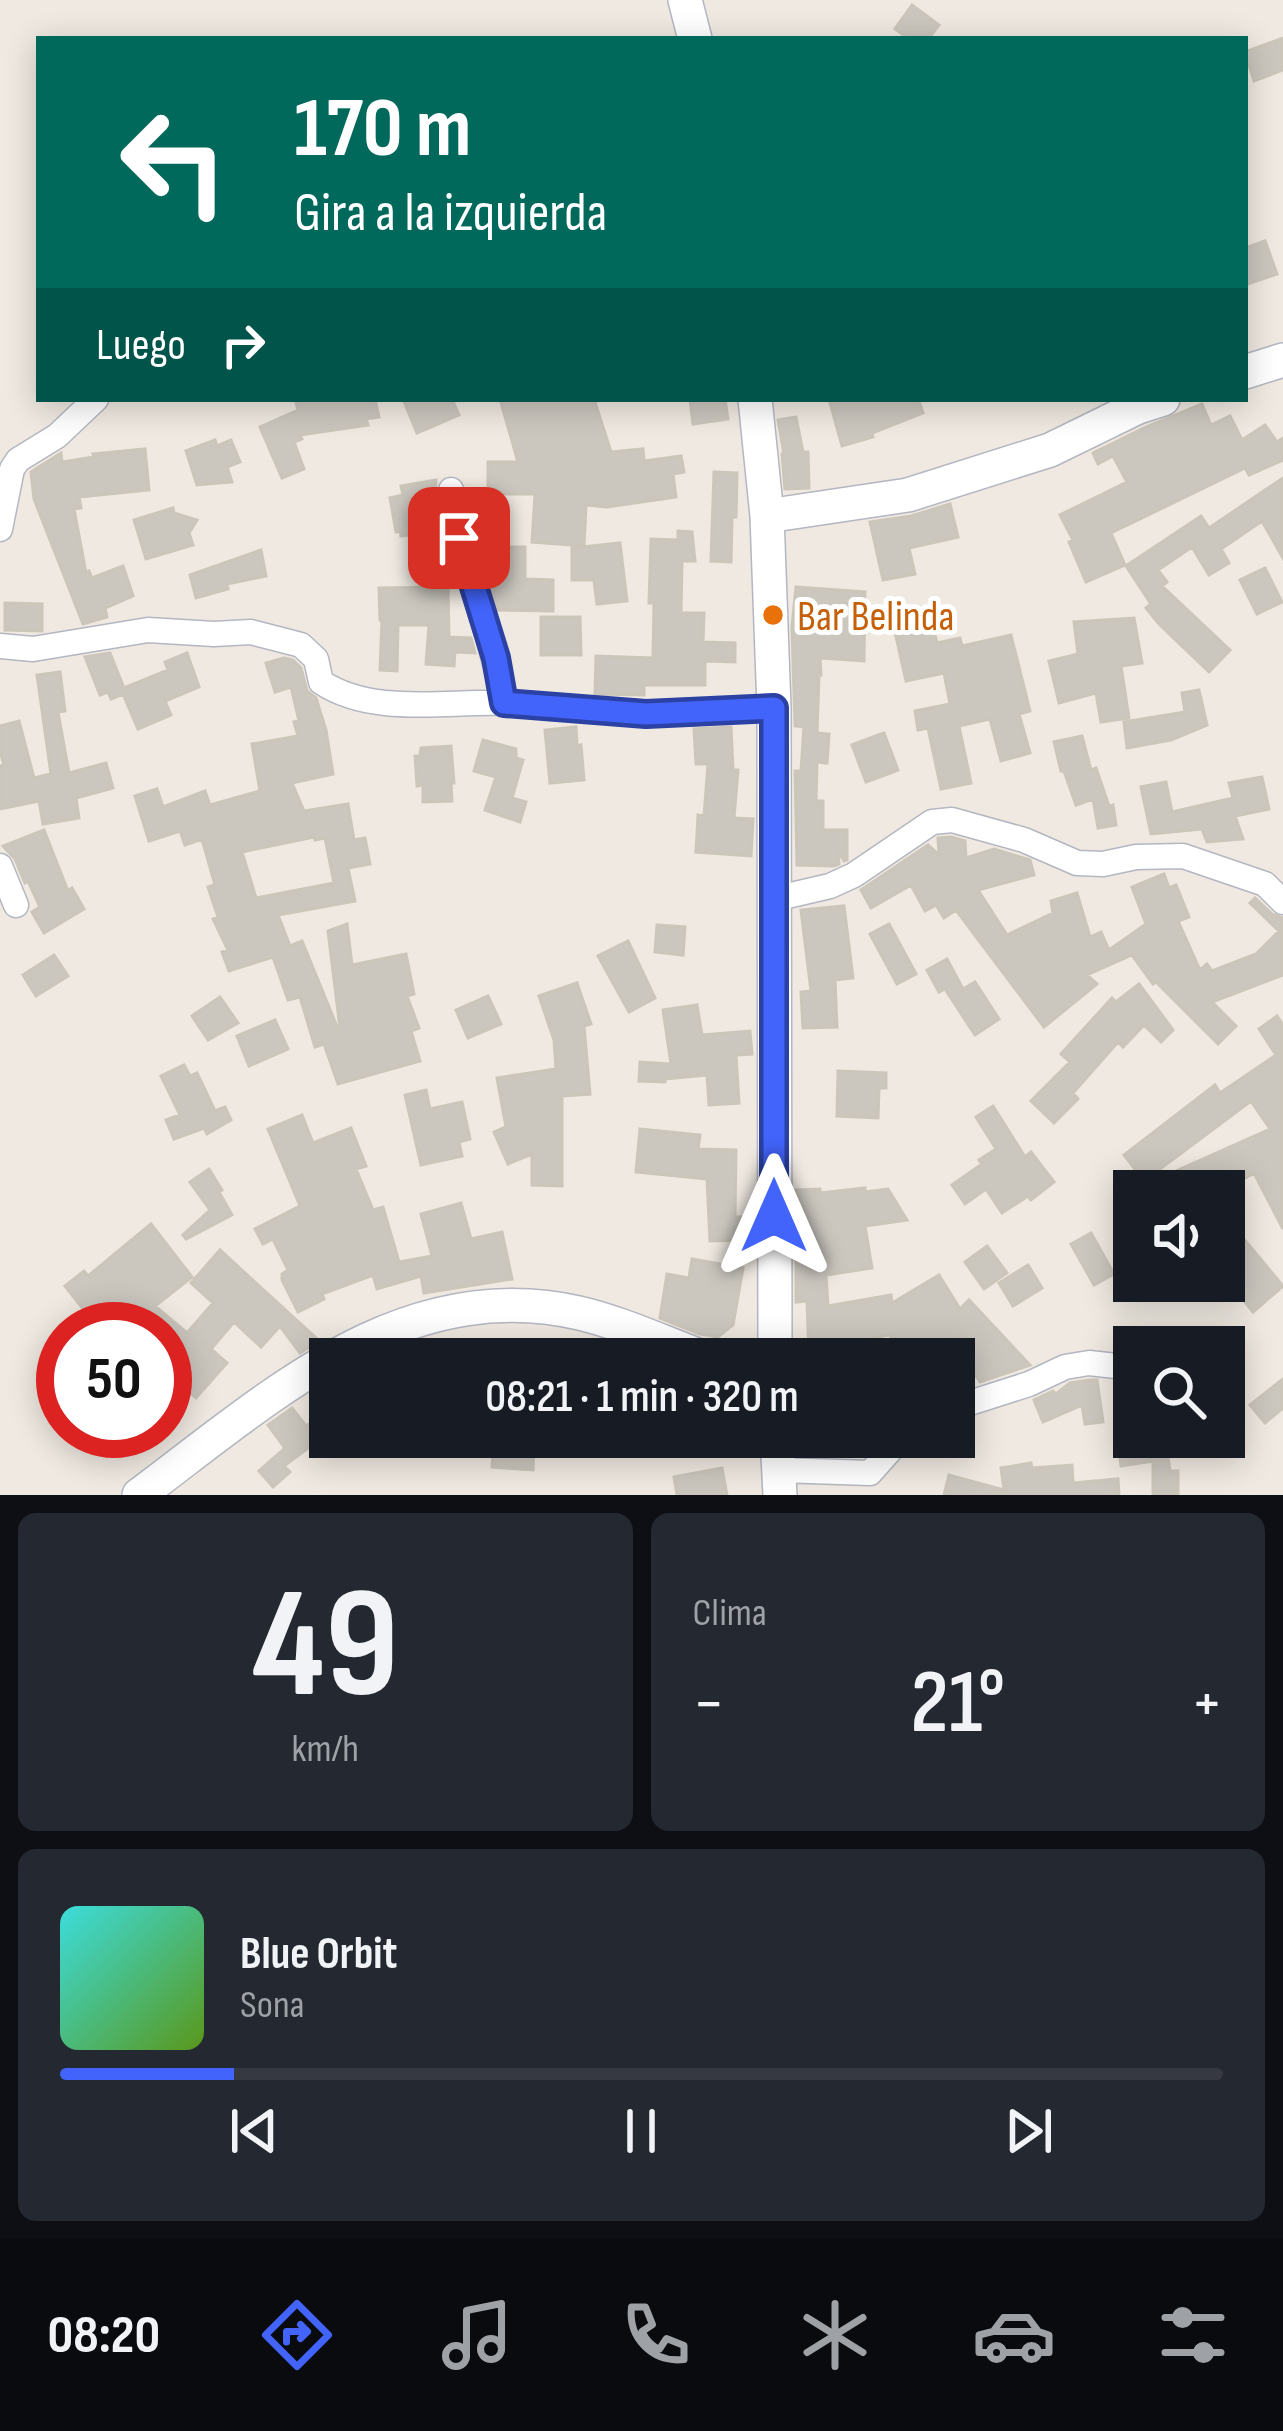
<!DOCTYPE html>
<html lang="es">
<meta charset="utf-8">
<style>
:root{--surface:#171b24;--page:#242831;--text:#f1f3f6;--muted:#9ea1a6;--line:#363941;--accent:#4264fb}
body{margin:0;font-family:"Sofia Sans Condensed",sans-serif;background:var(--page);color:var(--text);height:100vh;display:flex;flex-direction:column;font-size:45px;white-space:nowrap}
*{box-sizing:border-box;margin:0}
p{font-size:39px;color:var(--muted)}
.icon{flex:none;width:66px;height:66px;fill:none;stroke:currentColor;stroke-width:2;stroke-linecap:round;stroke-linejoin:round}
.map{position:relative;height:1495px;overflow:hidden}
.drawer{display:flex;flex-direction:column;gap:18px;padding:18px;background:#0d0f14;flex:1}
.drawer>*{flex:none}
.top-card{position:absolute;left:36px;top:36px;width:1212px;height:366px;border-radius:0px;box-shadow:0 6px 30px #0003;background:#00695c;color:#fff;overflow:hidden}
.buttons{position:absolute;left:1113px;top:1170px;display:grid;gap:24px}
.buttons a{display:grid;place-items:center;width:132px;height:132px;border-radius:0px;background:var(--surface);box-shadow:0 6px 30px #0003;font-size:60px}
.speed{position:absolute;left:36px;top:1302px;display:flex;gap:24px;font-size:60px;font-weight:700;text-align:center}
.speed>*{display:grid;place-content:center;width:156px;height:156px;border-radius:50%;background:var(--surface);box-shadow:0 6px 30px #0003;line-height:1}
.speed .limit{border:18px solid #d22;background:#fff;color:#111}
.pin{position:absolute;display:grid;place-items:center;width:102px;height:102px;color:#fff;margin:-51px;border-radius:24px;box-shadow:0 6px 18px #0006}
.me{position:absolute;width:132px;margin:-66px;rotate:0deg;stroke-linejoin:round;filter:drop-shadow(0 0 9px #0008)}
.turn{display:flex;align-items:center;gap:42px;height:252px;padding:0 60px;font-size:54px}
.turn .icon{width:156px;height:156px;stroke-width:2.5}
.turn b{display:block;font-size:84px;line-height:102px}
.then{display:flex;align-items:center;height:114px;padding:0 60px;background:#0003;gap:24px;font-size:45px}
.big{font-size:90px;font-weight:600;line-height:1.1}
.drawer .card{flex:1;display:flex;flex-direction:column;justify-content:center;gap:18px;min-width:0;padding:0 42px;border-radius:18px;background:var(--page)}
.drawer .dial{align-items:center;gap:0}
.dial b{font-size:156px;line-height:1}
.song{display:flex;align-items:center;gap:36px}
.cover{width:144px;height:144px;border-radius:18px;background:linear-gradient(135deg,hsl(180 70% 55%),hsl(90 70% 35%))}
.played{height:12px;border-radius:6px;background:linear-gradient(90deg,var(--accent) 15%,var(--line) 15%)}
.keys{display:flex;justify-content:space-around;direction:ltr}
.heat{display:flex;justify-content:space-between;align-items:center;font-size:66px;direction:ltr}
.drawer .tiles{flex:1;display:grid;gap:18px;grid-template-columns:1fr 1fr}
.card:last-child{grid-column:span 2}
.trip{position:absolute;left:309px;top:1338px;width:666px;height:120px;border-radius:0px;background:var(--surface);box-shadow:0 6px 30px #0003;font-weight:600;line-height:120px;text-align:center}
.menu{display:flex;height:192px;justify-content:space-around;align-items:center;background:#090b0e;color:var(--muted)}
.menu .icon{width:84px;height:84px}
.menu .current{color:var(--accent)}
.menu b{font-size:54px;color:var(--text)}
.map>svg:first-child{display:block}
.building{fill:#cbc7bf;stroke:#cbc5ba;stroke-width:3;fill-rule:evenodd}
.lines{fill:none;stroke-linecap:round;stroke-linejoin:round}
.street-casing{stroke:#b4b7c1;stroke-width:27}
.secondary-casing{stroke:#b4b7c1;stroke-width:36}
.street{stroke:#fff;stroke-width:24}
.secondary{stroke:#fff;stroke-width:33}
.route-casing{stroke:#2b41a3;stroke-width:30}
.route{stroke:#4264fb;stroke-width:21}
.food-dot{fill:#e8710a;stroke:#fff;stroke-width:4.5}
.labels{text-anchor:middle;stroke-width:10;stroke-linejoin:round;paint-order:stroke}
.food-label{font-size:42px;fill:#c56008;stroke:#fff;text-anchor:start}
</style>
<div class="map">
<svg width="1283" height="1495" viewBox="0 0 1283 1495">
<rect width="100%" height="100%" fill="#efe9e1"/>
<path class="building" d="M 912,5 L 939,25 L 928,39 L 909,39 L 895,29 Z
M 1283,38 L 1283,70 L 1254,81 L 1245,52 Z
M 1265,241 L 1277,274 L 1245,285 L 1245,248 Z
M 295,399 L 375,399 L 379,417 L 366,419 L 368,425 L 300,435 L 302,439 L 294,442 L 304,469 L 282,478 L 260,427 L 298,410 Z
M 403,399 L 452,399 L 459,415 L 417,433 Z
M 500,399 L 594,399 L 611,452 L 643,449 L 644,461 L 681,456 L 684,472 L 673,474 L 676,497 L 607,507 L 586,505 L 584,546 L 532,542 L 535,494 L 488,494 L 488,462 L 518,462 Z
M 690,399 L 725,399 L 728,419 L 693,424 Z
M 829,399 L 918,399 L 923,413 L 872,433 L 873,437 L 842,446 Z
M 1202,404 L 1211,425 L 1230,416 L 1242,440 L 1265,425 L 1277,442 L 1283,438 L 1283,460 L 1249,475 L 1245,468 L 1111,533 L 1125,565 L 1086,582 L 1069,542 L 1073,540 L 1060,515 L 1127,482 L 1113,456 L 1098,464 L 1093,453 L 1146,427 Z
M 796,417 L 803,452 L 808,452 L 809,488 L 785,489 L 782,454 L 784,454 L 778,420 Z
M 215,440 L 217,446 L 231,440 L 240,462 L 227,467 L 232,482 L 197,485 L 186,451 Z
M 145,449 L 149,490 L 79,497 L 81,508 L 74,509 L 86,573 L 89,571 L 92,578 L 123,566 L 133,596 L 105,608 L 107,617 L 83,624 L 34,499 L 31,472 L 61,453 L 62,462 L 94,457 L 93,454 Z
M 714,472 L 737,473 L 736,517 L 732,517 L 731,562 L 711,561 Z
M 1283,478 L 1283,558 L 1262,521 L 1221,549 L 1229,563 L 1209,575 L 1192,547 L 1158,570 L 1167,582 L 1162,586 L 1230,650 L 1209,672 L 1159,624 L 1146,608 L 1151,604 L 1126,566 L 1201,516 L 1209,528 Z
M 436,480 L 435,493 L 439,515 L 433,517 L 434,523 L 422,525 L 423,533 L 401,536 L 400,531 L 396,532 L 390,498 L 403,495 L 401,486 Z
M 950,504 L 958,537 L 909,548 L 915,574 L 883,580 L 870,522 L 911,516 Z
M 173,508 L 174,513 L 197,520 L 189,533 L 193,545 L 146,559 L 134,520 Z
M 678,531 L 692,532 L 695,561 L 682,561 L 681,613 L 704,613 L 703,642 L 735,643 L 735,662 L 705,661 L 705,685 L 644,685 L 644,695 L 595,694 L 596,656 L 653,658 L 654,603 L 649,603 L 651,539 L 678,540 Z
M 620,543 L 627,601 L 597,604 L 594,580 L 572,580 L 572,548 Z
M 493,547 L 525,547 L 525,579 L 553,580 L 553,611 L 498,610 L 492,590 Z
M 261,550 L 266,576 L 227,584 L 228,589 L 196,598 L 190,575 Z
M 1265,568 L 1282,602 L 1257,614 L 1240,580 Z
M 448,587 L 449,637 L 471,638 L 475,653 L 455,652 L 454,666 L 426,664 L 429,625 L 398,625 L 397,671 L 380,670 L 382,620 L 380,620 L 379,588 Z
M 796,587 L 865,592 L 864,661 L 820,658 L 821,675 L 819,675 L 817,733 L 829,734 L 827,763 L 817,762 L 816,801 L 823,801 L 823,830 L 847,830 L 847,860 L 844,861 L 838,851 L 839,864 L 834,866 L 797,865 L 795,771 L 801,771 L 804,727 L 795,726 L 792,627 Z
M 5,603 L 42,604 L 42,631 L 5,630 Z
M 541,617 L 580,617 L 581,655 L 541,655 Z
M 1134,618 L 1142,663 L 1121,666 L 1129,718 L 1101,722 L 1096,693 L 1059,703 L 1049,661 L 1078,654 L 1074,622 Z
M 932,624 L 937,643 L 960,638 L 962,646 L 1011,635 L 1030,711 L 1019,714 L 1030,753 L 1001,761 L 990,719 L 959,726 L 971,783 L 941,789 L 928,728 L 918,730 L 915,711 L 950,704 L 944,673 L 906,681 L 895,632 Z
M 110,653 L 124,688 L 168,670 L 165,662 L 187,653 L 199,687 L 165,701 L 171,715 L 138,729 L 123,694 L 111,699 L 108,692 L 100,695 L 85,657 Z
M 284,658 L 293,660 L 301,668 L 307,691 L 316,698 L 326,730 L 333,774 L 292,783 L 304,811 L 348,804 L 354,840 L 365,838 L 370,864 L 348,868 L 355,901 L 278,915 L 290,946 L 302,941 L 338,1029 L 340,1028 L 328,931 L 347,924 L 352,965 L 406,954 L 414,994 L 407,996 L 419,1028 L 411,1031 L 420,1061 L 338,1084 L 324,1044 L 315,1047 L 300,997 L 288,1000 L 273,957 L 229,971 L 222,952 L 228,950 L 213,919 L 218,917 L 208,887 L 215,885 L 202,839 L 185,845 L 180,831 L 149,841 L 135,796 L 157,789 L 163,807 L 205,791 L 210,805 L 260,791 L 252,744 L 298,736 L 294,722 L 299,721 L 291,687 L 275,692 L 266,663 ZM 314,837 L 315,840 L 325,838 L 334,883 L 256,898 L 242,852 Z
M 60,672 L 65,711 L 58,712 L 69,773 L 106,763 L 113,788 L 76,798 L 79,818 L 43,824 L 39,801 L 0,809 L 0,766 L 4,765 L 0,751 L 0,726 L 19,721 L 34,778 L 51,774 L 37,675 Z
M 1199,690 L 1207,725 L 1171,740 L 1127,748 L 1124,722 L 1185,712 L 1182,693 Z
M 576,727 L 577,746 L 581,745 L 584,780 L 550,783 L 545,730 Z
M 731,727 L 733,770 L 738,770 L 734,818 L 753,819 L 751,856 L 696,852 L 698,815 L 704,816 L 708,764 L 696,764 L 694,729 Z
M 884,733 L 898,770 L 866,782 L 852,745 Z
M 1082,736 L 1091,770 L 1096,768 L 1109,806 L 1113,805 L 1116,825 L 1098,828 L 1093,799 L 1076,805 L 1064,771 L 1061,771 L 1054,742 Z
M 483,740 L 516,749 L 516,758 L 523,760 L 512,798 L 526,802 L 520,822 L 485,810 L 496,777 L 474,771 Z
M 451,746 L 454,783 L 451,783 L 452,801 L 423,802 L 423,785 L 417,786 L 415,756 L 420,756 L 421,748 Z
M 1262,777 L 1269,809 L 1235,816 L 1243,839 L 1207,842 L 1202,829 L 1151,834 L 1141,787 L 1166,782 L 1172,812 L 1233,798 L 1229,783 Z
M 44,830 L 68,891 L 72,888 L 84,909 L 44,933 L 32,912 L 40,907 L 28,881 L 25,883 L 15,859 L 3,846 Z
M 951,837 L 965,841 L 966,858 L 994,849 L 1030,860 L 1034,875 L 978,890 L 1007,935 L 1053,913 L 1051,901 L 1077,893 L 1090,937 L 1101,932 L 1109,950 L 1146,924 L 1132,887 L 1164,874 L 1169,888 L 1176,885 L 1189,917 L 1178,921 L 1200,970 L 1207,964 L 1212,971 L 1256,954 L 1279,931 L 1250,903 L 1255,898 L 1272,914 L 1283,918 L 1283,975 L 1212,1002 L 1236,1026 L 1218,1044 L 1156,982 L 1153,984 L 1132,955 L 1087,975 L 1097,984 L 1044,1027 L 956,910 L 944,918 L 936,905 L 925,911 L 911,885 L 871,908 L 861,890 L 928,845 L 939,855 L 938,838 Z
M 844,906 L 853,978 L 835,980 L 837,1027 L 803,1028 L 801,992 L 811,991 L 801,910 Z
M 889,924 L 916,974 L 897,984 L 870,934 Z
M 657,925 L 685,927 L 683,955 L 655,952 Z
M 628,941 L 655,998 L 629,1012 L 598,956 Z
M 54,955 L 68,976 L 36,996 L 23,975 Z
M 947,959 L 963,989 L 975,982 L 999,1019 L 975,1035 L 945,989 L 939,992 L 927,970 Z
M 577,983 L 591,1024 L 584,1026 L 590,1094 L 562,1096 L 562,1186 L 532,1185 L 532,1154 L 508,1164 L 494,1132 L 506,1127 L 497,1078 L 556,1069 L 554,1040 L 539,996 Z
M 1139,984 L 1173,1030 L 1161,1042 L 1144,1025 L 1123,1047 L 1118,1042 L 1073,1093 L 1078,1099 L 1054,1123 L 1031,1101 L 1070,1062 L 1061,1054 L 1112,998 L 1116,1002 Z
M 488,996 L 501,1024 L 468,1038 L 456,1010 Z
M 220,997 L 238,1023 L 208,1040 L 192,1016 Z
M 697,1005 L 702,1035 L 750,1031 L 752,1054 L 736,1055 L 739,1103 L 709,1105 L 707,1075 L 665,1079 L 665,1082 L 639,1081 L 640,1062 L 671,1064 L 663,1010 Z
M 1277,1016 L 1283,1025 L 1283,1229 L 1254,1173 L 1223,1191 L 1131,1191 L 1270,1129 L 1251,1101 L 1144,1181 L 1124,1155 L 1215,1085 L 1220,1093 L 1276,1055 L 1259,1029 Z
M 275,1020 L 288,1049 L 249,1066 L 237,1036 Z
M 184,1065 L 190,1076 L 197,1073 L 215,1111 L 225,1107 L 231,1120 L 207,1134 L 204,1128 L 174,1139 L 166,1120 L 180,1115 L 161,1076 Z
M 838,1071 L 886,1073 L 886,1088 L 879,1088 L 878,1118 L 837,1116 Z
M 426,1090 L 430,1109 L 462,1102 L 470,1139 L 459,1142 L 462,1156 L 421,1165 L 405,1095 Z
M 993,1106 L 1025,1157 L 1031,1152 L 1054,1182 L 1031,1200 L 1028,1196 L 1002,1213 L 986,1189 L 965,1204 L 952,1185 L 982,1164 L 979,1160 L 996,1149 L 976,1117 Z
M 302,1115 L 313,1143 L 351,1128 L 366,1166 L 356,1169 L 373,1210 L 383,1207 L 399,1262 L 432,1256 L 421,1214 L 461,1203 L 471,1239 L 502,1232 L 512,1279 L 424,1293 L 421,1276 L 377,1289 L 373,1275 L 322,1294 L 324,1299 L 298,1312 L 282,1280 L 282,1274 L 288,1270 L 273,1239 L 263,1244 L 255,1229 L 300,1206 L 268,1129 Z
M 640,1129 L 700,1135 L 698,1149 L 736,1150 L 735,1217 L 742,1217 L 743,1240 L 710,1241 L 707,1179 L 636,1172 Z
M 209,1169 L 222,1190 L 219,1192 L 232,1215 L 186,1239 L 183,1235 L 210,1210 L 190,1182 Z
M 865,1188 L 865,1192 L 888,1189 L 907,1220 L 865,1226 L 872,1268 L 826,1275 L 828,1306 L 891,1295 L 892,1303 L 939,1275 L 960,1309 L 969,1300 L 1030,1365 L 980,1382 L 973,1371 L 954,1390 L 954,1359 L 912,1359 L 889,1335 L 846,1343 L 846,1359 L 809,1359 L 807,1301 L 796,1302 L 796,1190 L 820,1189 L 820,1193 Z
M 1224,1215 L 1283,1286 L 1253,1312 L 1238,1293 L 1232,1298 L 1222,1285 L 1239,1272 L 1224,1255 Z
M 151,1224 L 192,1277 L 155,1306 L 187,1333 L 213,1303 L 191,1283 L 220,1250 L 316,1338 L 316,1343 L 300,1353 L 280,1326 L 261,1347 L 234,1322 L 211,1349 L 227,1363 L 196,1398 L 165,1371 L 165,1329 L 99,1329 L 65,1286 L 84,1271 L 88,1276 Z
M 1091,1233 L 1114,1274 L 1094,1285 L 1071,1244 Z
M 987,1246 L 1007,1273 L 984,1289 L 965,1262 Z
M 692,1259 L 743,1268 L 733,1325 L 718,1337 L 700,1334 L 660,1318 L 667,1274 L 689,1278 Z
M 1028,1265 L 1042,1288 L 1013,1306 L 999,1283 Z
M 1283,1379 L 1283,1408 L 1265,1423 L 1250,1405 Z
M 1089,1380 L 1097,1380 L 1103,1422 L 1085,1424 L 1082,1405 L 1043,1422 L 1034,1400 L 1053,1391 L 1056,1394 L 1070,1383 Z
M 292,1408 L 306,1426 L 312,1422 L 323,1437 L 284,1466 L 290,1472 L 273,1487 L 259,1471 L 285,1448 L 268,1425 Z
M 1134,1420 L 1134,1437 L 1147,1437 L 1148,1440 L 1165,1437 L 1170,1471 L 1178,1471 L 1178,1494 L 1153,1495 L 1153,1461 L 1121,1466 L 1115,1422 Z
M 805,1437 L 852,1437 L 851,1456 L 805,1454 Z
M 494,1440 L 534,1442 L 533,1470 L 492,1467 Z
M 1031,1463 L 1032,1468 L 1072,1465 L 1073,1483 L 1118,1479 L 1119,1495 L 1005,1495 L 1004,1491 L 1004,1495 L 944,1495 L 949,1475 L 1004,1490 L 1001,1468 Z
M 722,1468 L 727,1495 L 677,1495 L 674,1477 Z"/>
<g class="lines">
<g class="street-casing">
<path id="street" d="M 451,490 C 463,563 490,631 504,703
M 0,529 L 12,469 L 18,460 L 57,436 L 96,399
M 0,646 L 33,649 L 148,630 L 214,634 L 251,632 L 301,645 L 316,659 L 321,682 C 372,716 445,701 503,703 C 550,705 597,712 643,714 C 686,715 731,710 774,708
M 0,866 L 16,905
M 774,899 L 830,886 L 854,875 L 932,822 L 952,820 L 1024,840 L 1077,863 L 1103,864 L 1136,857 L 1183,856 L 1265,884 L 1283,902
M 954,1408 L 1029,1384 L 1065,1367 L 1089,1363 L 1134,1368
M 778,1470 L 870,1473 L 902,1437"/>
</g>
<g class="secondary-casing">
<path id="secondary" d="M 685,0 L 695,39
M 1245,372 L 1283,360
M 755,399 L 767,516 L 774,708 L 775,1359
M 767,516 L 908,495 L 1050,450 L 1138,407 L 1163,399
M 777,1437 L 780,1495
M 139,1495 C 269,1398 403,1273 579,1313 C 622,1323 666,1344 708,1359"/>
</g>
<use href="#street" class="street"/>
<use href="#secondary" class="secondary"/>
</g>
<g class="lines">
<g class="route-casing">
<path id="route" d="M 459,538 L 496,658 L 504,703 L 646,714 L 774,708 L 774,1216"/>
</g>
<use href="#route" class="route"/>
</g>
<circle class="food-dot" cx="773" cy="615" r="12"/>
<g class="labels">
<g class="food-label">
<text x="797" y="630">Bar Belinda</text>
</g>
</g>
</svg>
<div class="buttons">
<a><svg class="icon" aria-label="sound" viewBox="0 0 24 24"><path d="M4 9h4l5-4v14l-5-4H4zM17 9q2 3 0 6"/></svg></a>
<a><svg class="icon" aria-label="search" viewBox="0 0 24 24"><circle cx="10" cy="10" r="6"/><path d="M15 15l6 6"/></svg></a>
</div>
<div class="speed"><div class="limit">50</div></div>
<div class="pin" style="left:459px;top:538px;background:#d93025"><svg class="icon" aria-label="arrive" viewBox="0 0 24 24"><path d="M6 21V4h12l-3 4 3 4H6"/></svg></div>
<svg class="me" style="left:774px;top:1216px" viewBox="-20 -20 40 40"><path d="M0-17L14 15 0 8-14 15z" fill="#4264fb" stroke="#fff" stroke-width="4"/></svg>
<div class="trip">08:21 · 1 min · 320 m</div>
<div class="top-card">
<div class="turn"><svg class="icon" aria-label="left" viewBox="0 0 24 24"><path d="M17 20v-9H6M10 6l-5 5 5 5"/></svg><div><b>170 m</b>Gira a la izquierda</div></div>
<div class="then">Luego<svg class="icon" aria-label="right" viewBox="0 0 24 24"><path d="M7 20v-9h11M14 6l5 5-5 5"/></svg></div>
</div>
</div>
<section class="drawer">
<div class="tiles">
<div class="card dial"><b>49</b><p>km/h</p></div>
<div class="card"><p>Clima</p>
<div class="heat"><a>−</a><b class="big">21°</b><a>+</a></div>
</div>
<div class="card">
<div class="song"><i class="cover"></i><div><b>Blue Orbit</b><p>Sona</p></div></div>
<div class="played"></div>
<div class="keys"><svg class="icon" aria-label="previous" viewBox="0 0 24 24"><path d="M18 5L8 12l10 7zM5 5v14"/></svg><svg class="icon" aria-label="pause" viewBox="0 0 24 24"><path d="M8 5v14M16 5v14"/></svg><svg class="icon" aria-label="next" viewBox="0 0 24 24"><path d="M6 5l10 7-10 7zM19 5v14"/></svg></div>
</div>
</div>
</section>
<nav class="menu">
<b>08:20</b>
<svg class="icon current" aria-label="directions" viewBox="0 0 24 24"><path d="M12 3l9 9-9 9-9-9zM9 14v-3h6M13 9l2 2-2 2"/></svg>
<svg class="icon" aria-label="music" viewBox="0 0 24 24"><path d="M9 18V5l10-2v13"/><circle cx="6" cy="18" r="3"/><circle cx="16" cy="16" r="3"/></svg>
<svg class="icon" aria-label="phone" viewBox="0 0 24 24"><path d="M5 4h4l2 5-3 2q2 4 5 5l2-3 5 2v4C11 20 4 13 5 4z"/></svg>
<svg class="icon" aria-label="climate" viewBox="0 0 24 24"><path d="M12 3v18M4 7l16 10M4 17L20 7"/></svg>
<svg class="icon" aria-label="car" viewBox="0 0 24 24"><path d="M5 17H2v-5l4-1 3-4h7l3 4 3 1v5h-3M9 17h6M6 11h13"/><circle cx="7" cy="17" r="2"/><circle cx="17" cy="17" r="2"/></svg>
<svg class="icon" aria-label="filters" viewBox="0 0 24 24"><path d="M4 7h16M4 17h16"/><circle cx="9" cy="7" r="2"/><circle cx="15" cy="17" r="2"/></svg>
</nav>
